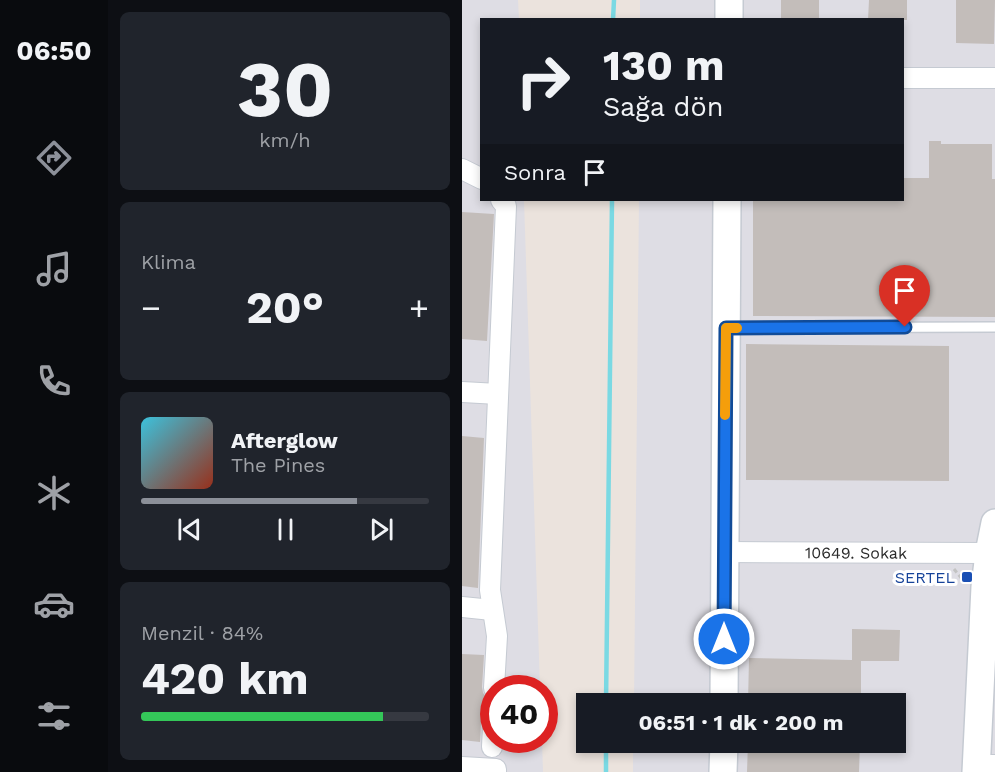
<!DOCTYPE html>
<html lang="tr">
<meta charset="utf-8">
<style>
:root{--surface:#171b24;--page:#20242c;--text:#f1f3f6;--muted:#9ea1a6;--line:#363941;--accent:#8c9099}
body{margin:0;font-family:"Work Sans",sans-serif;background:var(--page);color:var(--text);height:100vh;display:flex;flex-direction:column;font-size:22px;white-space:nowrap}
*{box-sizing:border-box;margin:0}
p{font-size:20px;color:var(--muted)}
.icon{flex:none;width:33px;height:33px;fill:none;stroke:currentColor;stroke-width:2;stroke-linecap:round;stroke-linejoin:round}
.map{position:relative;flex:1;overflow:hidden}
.side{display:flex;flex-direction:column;gap:12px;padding:12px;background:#0d0f14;width:354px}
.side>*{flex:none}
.top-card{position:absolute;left:18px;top:18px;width:424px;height:183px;border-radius:0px;box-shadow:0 3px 9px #0003;background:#171b24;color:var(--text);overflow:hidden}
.speed{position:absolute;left:18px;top:675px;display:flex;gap:12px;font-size:30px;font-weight:700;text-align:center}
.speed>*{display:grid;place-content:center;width:78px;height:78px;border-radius:50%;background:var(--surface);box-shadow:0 3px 9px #0003;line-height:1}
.speed .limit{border:9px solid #d22;background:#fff;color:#111}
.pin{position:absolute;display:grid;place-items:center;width:51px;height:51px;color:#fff;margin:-62px -26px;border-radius:50% 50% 50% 0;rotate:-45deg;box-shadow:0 0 6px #0007}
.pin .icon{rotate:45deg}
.me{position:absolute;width:66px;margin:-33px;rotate:0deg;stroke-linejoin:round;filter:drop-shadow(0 0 4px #0008)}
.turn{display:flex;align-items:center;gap:21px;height:126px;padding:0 24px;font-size:27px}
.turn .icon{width:78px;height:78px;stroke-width:2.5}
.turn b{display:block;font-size:42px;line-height:51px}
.then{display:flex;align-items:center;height:57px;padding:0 24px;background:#0003;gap:12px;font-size:22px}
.big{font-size:45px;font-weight:700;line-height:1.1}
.side .tile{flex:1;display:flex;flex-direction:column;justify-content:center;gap:9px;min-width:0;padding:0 21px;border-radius:9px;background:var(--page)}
.side .dial{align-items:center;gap:0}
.dial b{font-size:78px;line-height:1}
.song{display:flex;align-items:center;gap:18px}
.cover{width:72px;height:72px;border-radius:9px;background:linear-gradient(135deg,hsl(190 70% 55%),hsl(10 70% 35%))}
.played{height:6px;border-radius:3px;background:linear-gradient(90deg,var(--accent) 75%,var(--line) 75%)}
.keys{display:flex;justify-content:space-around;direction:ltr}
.heat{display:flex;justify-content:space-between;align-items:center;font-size:33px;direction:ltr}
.charge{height:9px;border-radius:4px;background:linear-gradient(90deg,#34c759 84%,var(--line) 0)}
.trip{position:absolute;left:114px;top:693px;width:330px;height:60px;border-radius:0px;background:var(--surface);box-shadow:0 3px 9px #0003;font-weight:700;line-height:60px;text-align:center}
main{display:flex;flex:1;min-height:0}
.tabs{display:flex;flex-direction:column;width:108px;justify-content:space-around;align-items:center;background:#090b0e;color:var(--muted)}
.tabs .icon{width:42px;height:42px}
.tabs .selected{color:var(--accent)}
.tabs b{font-size:27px;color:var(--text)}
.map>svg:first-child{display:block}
.industrial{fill:#dedde4}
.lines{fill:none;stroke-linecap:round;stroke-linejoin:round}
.stream{stroke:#7ad9e3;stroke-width:4.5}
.building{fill:#c3bdba}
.lane-casing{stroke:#c5cad2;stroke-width:12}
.street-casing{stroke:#c5cad2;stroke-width:22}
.secondary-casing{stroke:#c5cad2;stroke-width:30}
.path{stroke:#c3c3c3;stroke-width:3;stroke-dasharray:4.5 3;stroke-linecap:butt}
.lane{stroke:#fff;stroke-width:9}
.street{stroke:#fff;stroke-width:20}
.secondary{stroke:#fff;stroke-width:27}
.route-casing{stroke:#114b97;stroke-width:15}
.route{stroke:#1a73e8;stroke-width:10}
.slow{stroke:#f59e0b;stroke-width:10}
.transit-dot{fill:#1a4fb4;stroke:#fff;stroke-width:2}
.labels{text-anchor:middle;stroke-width:6;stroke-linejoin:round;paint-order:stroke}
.street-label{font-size:16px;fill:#2a2a2a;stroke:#fff}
.transit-label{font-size:16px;fill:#164399;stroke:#fff;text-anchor:end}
</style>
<main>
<nav class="tabs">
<b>06:50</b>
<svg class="icon selected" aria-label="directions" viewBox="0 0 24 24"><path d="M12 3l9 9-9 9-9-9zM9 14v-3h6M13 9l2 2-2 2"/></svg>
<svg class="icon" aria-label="music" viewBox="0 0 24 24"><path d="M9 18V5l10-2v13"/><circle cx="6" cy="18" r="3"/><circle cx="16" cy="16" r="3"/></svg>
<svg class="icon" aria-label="phone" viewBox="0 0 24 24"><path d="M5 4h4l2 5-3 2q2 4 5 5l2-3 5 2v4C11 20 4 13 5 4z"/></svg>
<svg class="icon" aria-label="climate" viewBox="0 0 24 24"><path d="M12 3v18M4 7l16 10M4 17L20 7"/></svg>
<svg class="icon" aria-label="car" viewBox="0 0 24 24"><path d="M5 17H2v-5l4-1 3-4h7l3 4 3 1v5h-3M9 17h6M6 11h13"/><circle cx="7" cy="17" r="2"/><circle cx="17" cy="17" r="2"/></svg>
<svg class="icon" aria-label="filters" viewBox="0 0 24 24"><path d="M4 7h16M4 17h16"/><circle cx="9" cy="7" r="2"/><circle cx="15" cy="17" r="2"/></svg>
</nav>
<section class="side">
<div class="tile dial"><b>30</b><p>km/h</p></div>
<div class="tile"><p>Klima</p>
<div class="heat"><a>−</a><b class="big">20°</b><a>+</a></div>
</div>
<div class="tile">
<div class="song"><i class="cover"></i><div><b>Afterglow</b><p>The Pines</p></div></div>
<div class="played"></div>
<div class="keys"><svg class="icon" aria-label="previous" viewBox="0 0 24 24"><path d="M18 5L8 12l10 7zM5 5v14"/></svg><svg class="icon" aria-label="pause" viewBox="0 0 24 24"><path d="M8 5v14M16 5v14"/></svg><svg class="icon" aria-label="next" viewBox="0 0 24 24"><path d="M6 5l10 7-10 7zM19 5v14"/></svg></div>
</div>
<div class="tile"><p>Menzil · 84%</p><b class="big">420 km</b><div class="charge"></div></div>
</section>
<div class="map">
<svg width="533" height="772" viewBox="0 0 533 772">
<rect width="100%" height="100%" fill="#ebe3dd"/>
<path class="industrial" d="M 0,0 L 56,0 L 57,19 L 20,20 L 20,200 L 62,200 L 78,688 L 32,688 L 32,740 L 80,740 L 81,772 L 0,772 Z
M 178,0 L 533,0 L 533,772 L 171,772 L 171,743 L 434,742 L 434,704 L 172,703 L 177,200 L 441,200 L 441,20 L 178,19 Z"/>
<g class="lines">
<path class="stream" d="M 151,20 L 152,0
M 144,704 L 150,200
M 144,772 L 144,742"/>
</g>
<path class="building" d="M 319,0 L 357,0 L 357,20 L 319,20 Z
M 407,0 L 445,0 L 445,20 L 406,20 Z
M 494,0 L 533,0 L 532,44 L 494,43 Z
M 467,141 L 479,141 L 479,144 L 530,144 L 530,179 L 533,179 L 533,317 L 291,316 L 291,200 L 441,200 L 441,178 L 467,178 Z
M 0,212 L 32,214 L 25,341 L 0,339 Z
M 284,344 L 487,346 L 487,481 L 284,480 Z
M 0,436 L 22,438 L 16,588 L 0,586 Z
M 390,629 L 438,630 L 437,661 L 399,661 L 399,704 L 286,704 L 287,658 L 390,660 Z
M 0,654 L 22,655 L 20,687 L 21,693 L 24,697 L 20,705 L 18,742 L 0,740 Z
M 286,742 L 398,742 L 397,772 L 285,772 Z"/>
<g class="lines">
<g class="lane-casing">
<path id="lane" d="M 266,328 L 533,327"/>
</g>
<g class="street-casing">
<g id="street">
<path d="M 441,78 L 533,78"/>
<path d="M 0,169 L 20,179"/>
<path d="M 0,392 L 36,394"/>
<path id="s1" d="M 262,552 L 527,553"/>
<path d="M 0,607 L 30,610"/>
<path d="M 32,688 L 35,636 L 28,590 L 44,206 L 39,200"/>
<path d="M 30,747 L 32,706"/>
<path d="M 514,765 L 533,765"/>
<path d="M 0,767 L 34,769 L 34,772"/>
</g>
</g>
<g class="secondary-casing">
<path id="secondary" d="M 267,20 L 267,0
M 262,704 L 265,200
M 261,772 L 262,742
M 514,772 L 523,587 L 527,553 L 533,523"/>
</g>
<path class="path" d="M 492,569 L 503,583"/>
<use href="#lane" class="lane"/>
<use href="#street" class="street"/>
<use href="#secondary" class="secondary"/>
</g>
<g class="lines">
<g class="route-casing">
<path id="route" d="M 262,639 L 264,328 L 443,327"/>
</g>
<use href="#route" class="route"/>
<path class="slow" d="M 263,415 L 264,328 L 275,328"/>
</g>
<rect class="transit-dot" x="499" y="571" width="12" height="12" rx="3"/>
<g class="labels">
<g class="street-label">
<text dy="6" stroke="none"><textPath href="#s1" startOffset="132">10649. Sokak</textPath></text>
</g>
<g class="transit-label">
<text x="493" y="583">SERTEL</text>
</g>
</g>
</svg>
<div class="speed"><div class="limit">40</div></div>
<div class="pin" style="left:443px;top:327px;background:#d93025"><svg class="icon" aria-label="arrive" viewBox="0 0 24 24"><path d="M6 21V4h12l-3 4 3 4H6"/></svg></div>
<svg class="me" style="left:262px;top:639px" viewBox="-20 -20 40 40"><circle r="17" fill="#1a73e8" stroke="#fff" stroke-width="3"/><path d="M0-11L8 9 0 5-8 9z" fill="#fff"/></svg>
<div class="trip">06:51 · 1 dk · 200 m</div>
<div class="top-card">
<div class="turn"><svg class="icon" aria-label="right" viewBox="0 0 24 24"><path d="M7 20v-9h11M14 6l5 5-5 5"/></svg><div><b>130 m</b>Sağa dön</div></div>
<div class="then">Sonra<svg class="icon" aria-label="arrive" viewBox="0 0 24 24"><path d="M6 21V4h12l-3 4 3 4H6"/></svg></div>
</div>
</div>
</main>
